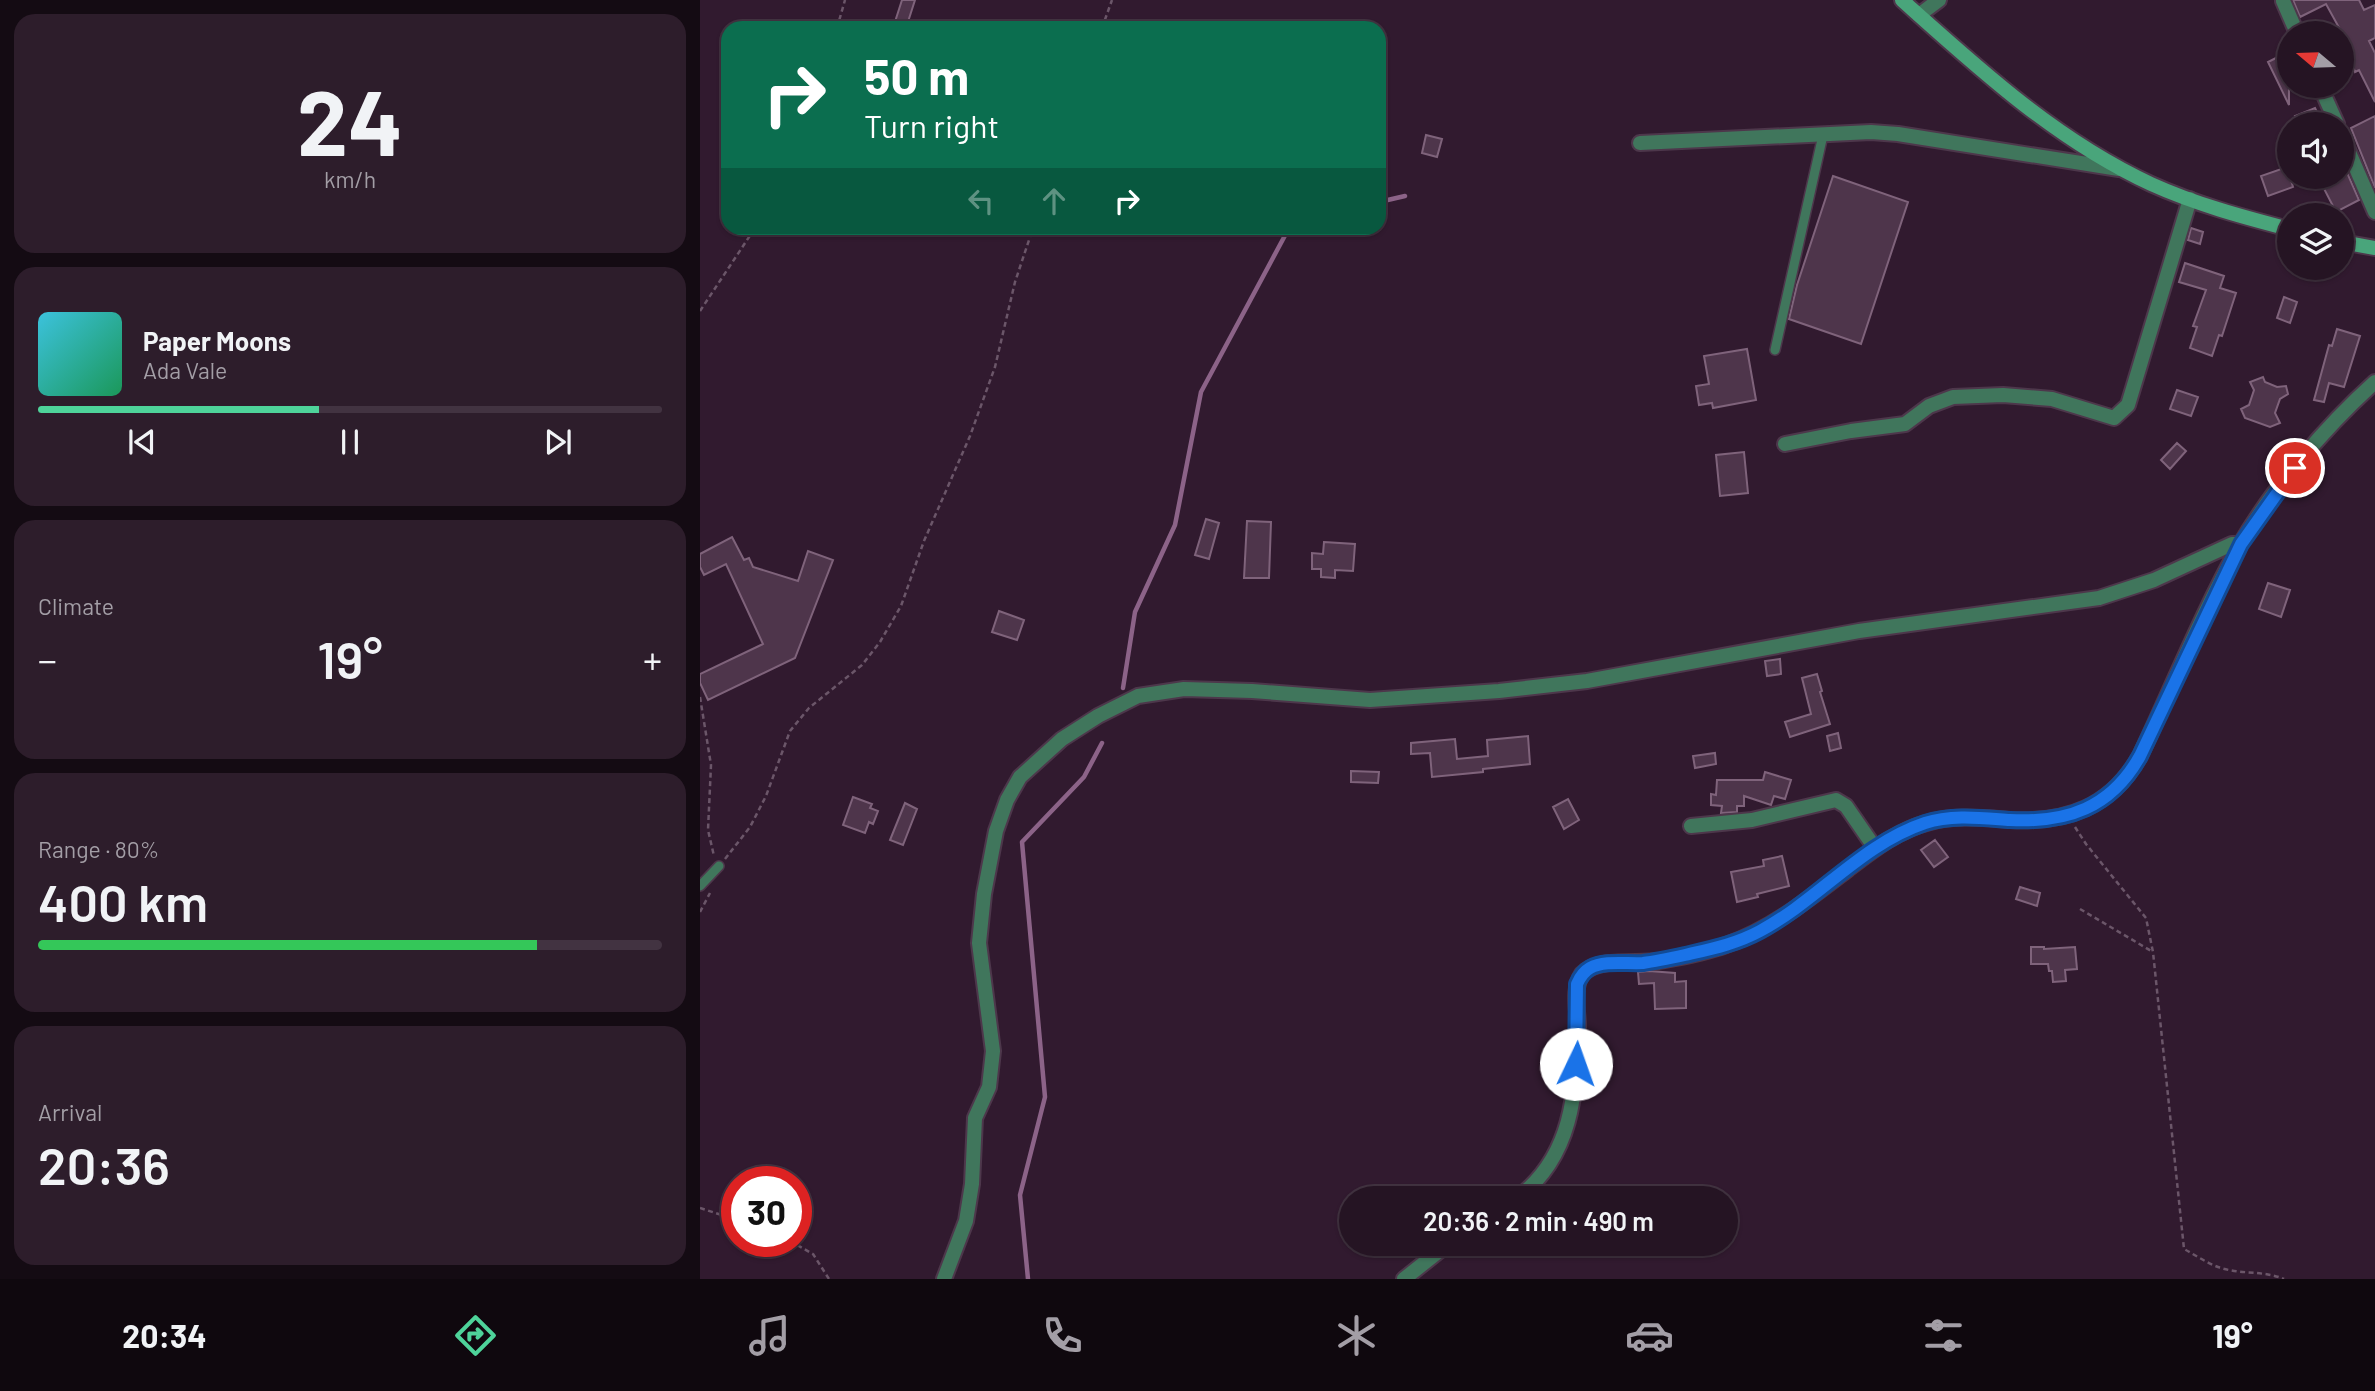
<!DOCTYPE html>
<meta charset="utf-8">
<style>
:root{--surface:#251423;--page:#2d1d2b;--text:#f1f3f6;--muted:#a39ea6;--line:#423341;--accent:#4ed39a}
body{margin:0;font-family:Barlow,sans-serif;background:var(--page);color:var(--text);height:100vh;display:flex;flex-direction:column;font-size:26px;white-space:nowrap}
*{box-sizing:border-box;margin:0}
p{font-size:23px;color:var(--muted)}
.icon{flex:none;width:38px;height:38px;fill:none;stroke:currentColor;stroke-width:2;stroke-linecap:round;stroke-linejoin:round}
.map{position:relative;flex:1;overflow:hidden}
.panel{display:flex;flex-direction:column;gap:14px;padding:14px;background:#140b13;width:700px}
.panel>*{flex:none}
.top-card{position:absolute;left:21px;top:21px;width:665px;height:214px;border-radius:21px;box-shadow:0 2px 5px #0004,0 0 0 2px var(--line);background:#0b6e4f;color:#fff;overflow:hidden}
.needle{width:46px;rotate:289deg}
.controls{position:absolute;left:1577px;top:21px;display:grid;gap:14px}
.controls a{display:grid;place-items:center;width:77px;height:77px;border-radius:50%;background:var(--surface);box-shadow:0 2px 5px #0004,0 0 0 2px var(--line);font-size:35px}
.speed{position:absolute;left:21px;top:1166px;display:flex;gap:14px;font-size:35px;font-weight:700;text-align:center}
.speed>*{display:grid;place-content:center;width:91px;height:91px;border-radius:50%;background:var(--surface);box-shadow:0 2px 5px #0004,0 0 0 2px var(--line);line-height:1}
.speed .limit{border:10px solid #d22;background:#fff;color:#111}
.pin{position:absolute;display:grid;place-items:center;width:60px;height:60px;color:#fff;margin:-30px;border:4px solid #fff;border-radius:50%;box-shadow:0 2px 7px #0007}
.me{position:absolute;width:77px;margin:-38px;rotate:3deg;stroke-linejoin:round;filter:drop-shadow(0 0 5px #0008)}
.turn{display:flex;align-items:center;gap:24px;height:147px;padding:0 28px;font-size:32px}
.turn .icon{width:91px;height:91px;stroke-width:2.5}
.turn b{display:block;font-size:49px;line-height:60px}
.lanes{display:flex;align-items:center;height:66px;padding:0 28px;background:#0003;justify-content:center;gap:35px;direction:ltr}
.lanes .off{opacity:.35}
.big{font-size:52px;font-weight:600;line-height:1.1}
.panel .card{flex:1;display:flex;flex-direction:column;justify-content:center;gap:10px;min-width:0;padding:0 24px;border-radius:21px;background:var(--page)}
.panel .dial{align-items:center;gap:0}
.dial b{font-size:91px;line-height:1}
.song{display:flex;align-items:center;gap:21px}
.cover{width:84px;height:84px;border-radius:10px;background:linear-gradient(135deg,hsl(190 70% 55%),hsl(150 70% 35%))}
.played{height:7px;border-radius:4px;background:linear-gradient(90deg,var(--accent) 45%,var(--line) 45%)}
.keys{display:flex;justify-content:space-around;direction:ltr}
.heat{display:flex;justify-content:space-between;align-items:center;font-size:38px;direction:ltr}
.charge{height:10px;border-radius:5px;background:linear-gradient(90deg,#34c759 80%,var(--line) 0)}
.trip{position:absolute;left:639px;top:1186px;width:399px;height:70px;border-radius:35px;background:var(--surface);box-shadow:0 2px 5px #0004,0 0 0 2px var(--line);font-weight:600;line-height:70px;text-align:center}
.tabs{display:flex;height:112px;justify-content:space-around;align-items:center;background:#0f080e;color:var(--muted)}
.tabs .icon{width:49px;height:49px}
.tabs .current{color:var(--accent)}
.tabs b{font-size:32px;color:var(--text)}
main{display:flex;flex:1;min-height:0}
.map>svg:first-child{display:block}
.lines{fill:none;stroke-linecap:round;stroke-linejoin:round}
.stream{stroke:#8c6388;stroke-width:4.5}
.building{fill:#4e354b;stroke:#7f637b;stroke-width:2}
.lane-casing{stroke:#4d374b;stroke-width:12}
.street-casing{stroke:#4d374b;stroke-width:18}
.secondary-casing{stroke:#4d374b;stroke-width:18}
.path{stroke:#6b5669;stroke-width:2.5;stroke-dasharray:5 3.5;stroke-linecap:butt}
.lane{stroke:#40765c;stroke-width:9}
.street{stroke:#40765c;stroke-width:14}
.secondary{stroke:#49a57b;stroke-width:14}
.route-casing{stroke:#114b97;stroke-width:18}
.route{stroke:#1a73e8;stroke-width:12}
</style>
<main>
<section class="panel">
<div class="card dial"><b>24</b><p>km/h</p></div>
<div class="card">
<div class="song"><i class="cover"></i><div><b>Paper Moons</b><p>Ada Vale</p></div></div>
<div class="played"></div>
<div class="keys"><svg class="icon" aria-label="previous" viewBox="0 0 24 24"><path d="M18 5L8 12l10 7zM5 5v14"/></svg><svg class="icon" aria-label="pause" viewBox="0 0 24 24"><path d="M8 5v14M16 5v14"/></svg><svg class="icon" aria-label="next" viewBox="0 0 24 24"><path d="M6 5l10 7-10 7zM19 5v14"/></svg></div>
</div>
<div class="card"><p>Climate</p>
<div class="heat"><a>−</a><b class="big">19°</b><a>+</a></div>
</div>
<div class="card"><p>Range · 80%</p><b class="big">400 km</b><div class="charge"></div></div>
<div class="card"><p>Arrival</p><b class="big">20:36</b></div>
</section>
<div class="map">
<svg width="1675" height="1279" viewBox="0 0 1675 1279">
<rect width="100%" height="100%" fill="#311a2f"/>
<g class="lines">
<path class="stream" d="M 679,202 L 705,196
M 423,688 L 435,612 L 475,525 L 501,392 L 589,228
M 328,1279 L 320,1195 L 345,1097 L 322,842 L 384,777 L 402,743"/>
</g>
<path class="building" d="M 202,0 L 215,0 L 206,28 L 193,28 Z
M 1593,0 L 1659,0 L 1664,10 L 1675,5 L 1675,38 L 1669,41 L 1675,53 L 1675,102 L 1659,70 L 1655,72 L 1654,69 L 1642,75 L 1642,33 L 1626,4 L 1600,17 Z
M 1580,56 L 1582,61 L 1589,57 L 1589,105 L 1568,62 Z
M 1615,108 L 1622,124 L 1598,124 L 1595,116 Z
M 1675,116 L 1675,188 L 1651,128 Z
M 726,135 L 742,139 L 737,157 L 722,153 Z
M 1642,161 L 1659,200 L 1636,212 L 1618,177 L 1642,177 Z
M 1587,167 L 1593,187 L 1568,196 L 1561,176 Z
M 1133,176 L 1208,202 L 1161,344 L 1089,319 L 1097,285 Z
M 1491,228 L 1503,232 L 1500,244 L 1488,240 Z
M 1485,263 L 1524,276 L 1520,288 L 1536,293 L 1522,336 L 1519,335 L 1512,356 L 1490,348 L 1497,327 L 1493,326 L 1506,290 L 1479,282 Z
M 1584,297 L 1597,302 L 1590,323 L 1577,318 Z
M 1637,329 L 1660,336 L 1644,387 L 1629,383 L 1624,402 L 1614,400 L 1629,345 L 1632,346 Z
M 1047,349 L 1056,400 L 1013,408 L 1012,403 L 999,405 L 996,386 L 1009,384 L 1004,356 Z
M 1563,377 L 1565,382 L 1577,387 L 1586,386 L 1588,394 L 1580,399 L 1575,413 L 1580,423 L 1570,427 L 1545,418 L 1541,409 L 1549,405 L 1554,390 L 1550,382 Z
M 1477,390 L 1498,397 L 1491,416 L 1470,409 Z
M 1477,443 L 1486,451 L 1470,469 L 1461,460 Z
M 1044,452 L 1048,493 L 1020,496 L 1016,455 Z
M 506,519 L 519,523 L 509,559 L 495,555 Z
M 547,521 L 571,522 L 569,578 L 544,578 Z
M 32,537 L 44,560 L 49,558 L 53,567 L 98,581 L 108,551 L 133,560 L 95,658 L 8,700 L 0,683 L 0,674 L 63,644 L 26,564 L 4,575 L 0,567 L 0,554 Z
M 624,542 L 655,544 L 653,571 L 635,570 L 635,578 L 621,577 L 621,569 L 612,569 L 612,553 L 623,554 Z
M 1568,583 L 1590,590 L 1581,617 L 1559,609 Z
M 299,611 L 324,620 L 317,640 L 292,632 Z
M 1080,659 L 1081,674 L 1067,676 L 1065,661 Z
M 1117,674 L 1122,691 L 1120,692 L 1130,724 L 1090,737 L 1085,722 L 1111,714 L 1102,678 Z
M 1138,733 L 1141,748 L 1130,751 L 1127,736 Z
M 828,736 L 830,764 L 783,769 L 783,772 L 732,777 L 730,753 L 711,754 L 711,743 L 755,739 L 757,759 L 788,756 L 787,740 Z
M 1015,753 L 1016,764 L 995,768 L 993,756 Z
M 651,771 L 679,772 L 678,783 L 651,782 Z
M 1065,772 L 1091,780 L 1085,799 L 1074,796 L 1071,805 L 1044,796 L 1044,806 L 1037,806 L 1037,812 L 1021,813 L 1022,806 L 1011,805 L 1011,794 L 1016,795 L 1017,780 L 1063,780 Z
M 153,797 L 172,804 L 170,808 L 178,811 L 173,824 L 169,822 L 165,833 L 143,825 Z
M 868,799 L 879,820 L 864,829 L 853,807 Z
M 205,803 L 217,809 L 203,845 L 190,840 Z
M 1235,840 L 1248,857 L 1234,867 L 1221,850 Z
M 1082,856 L 1089,886 L 1057,894 L 1058,897 L 1037,902 L 1031,872 L 1064,866 L 1063,860 Z
M 1320,887 L 1340,893 L 1337,906 L 1316,899 Z
M 1331,947 L 1344,947 L 1344,949 L 1375,947 L 1377,969 L 1365,970 L 1366,981 L 1353,982 L 1352,971 L 1349,971 L 1348,964 L 1331,964 Z
M 949,971 L 975,973 L 975,982 L 986,981 L 986,1008 L 955,1009 L 954,983 L 939,984 L 938,972 Z"/>
<g class="lines">
<g class="lane-casing">
<path id="lane" d="M 1075,350 L 1123,135
M 0,886 L 19,866"/>
</g>
<g class="street-casing">
<path id="street" d="M 1583,1 L 1597,33
M 1219,15 L 1239,0
M 1620,86 L 1637,124
M 1642,136 L 1675,212
M 940,143 L 1171,132 L 1198,134 L 1419,169
M 1085,444 L 1151,431 L 1205,424 L 1229,406 L 1253,397 L 1303,395 L 1352,399 L 1414,418 L 1428,405 L 1490,199
M 991,826 L 1052,820 L 1136,800 L 1146,806 L 1175,848
M 816,1199 C 873,1157 876,1093 878,1028 C 878,1010 872,990 882,974 C 900,957 935,964 959,961 C 981,957 1005,953 1026,945 C 1072,929 1110,898 1148,869 C 1174,849 1198,830 1230,822 C 1255,815 1284,818 1310,820 C 1367,823 1411,807 1440,756 C 1473,686 1502,613 1540,545 C 1573,488 1626,426 1675,382
M 244,1279 L 266,1221 L 272,1184 L 275,1118 L 289,1087 L 293,1051 L 279,943 L 284,894 L 296,831 L 307,800 L 320,777 L 362,739 L 398,716 L 438,696 L 484,689 L 552,691 L 670,700 L 799,691 L 887,681 L 1159,631 L 1399,598 L 1454,580 L 1532,544 L 1541,544
M 704,1279 L 748,1244"/>
</g>
<g class="secondary-casing">
<path id="secondary" d="M 1202,0 C 1279,69 1356,140 1451,184 C 1495,204 1543,217 1589,229
M 1642,242 L 1675,248"/>
</g>
<path class="path" d="M 137,28 L 145,0
M 402,28 L 412,0
M 0,311 L 55,228
M 0,697 L 11,765 L 8,830 L 14,856
M 1375,827 L 1386,844 L 1446,918 L 1453,952 L 1484,1249 C 1495,1255 1507,1263 1518,1267 C 1540,1275 1563,1270 1584,1279
M 25,859 L 50,827 L 66,796 L 90,731 L 109,708 L 162,665 L 180,642 L 201,606 L 224,541 L 270,436 L 295,367 L 315,282 L 333,228
M 1380,909 L 1453,952
M 0,912 L 10,893
M 0,1208 L 37,1220
M 90,1241 L 113,1254 L 129,1279"/>
<use href="#lane" class="lane"/>
<use href="#street" class="street"/>
<use href="#secondary" class="secondary"/>
</g>
<g class="lines">
<g class="route-casing">
<path id="route" d="M 876,1064 L 877,984 C 880,977 883,972 890,968 C 904,960 927,964 943,963 C 957,961 971,958 985,955 C 1011,949 1036,944 1060,931 C 1118,900 1162,844 1225,823 C 1252,814 1282,818 1310,820 C 1367,823 1411,808 1440,756 L 1541,544 L 1595,468"/>
</g>
<use href="#route" class="route"/>
</g>
</svg>
<div class="controls">
<a><svg class="needle" viewBox="-14 -14 28 28"><path d="M0-13l5 13h-10z" fill="#e53935"/><path d="M0 13l5-13h-10z" fill="#a39ea6"/></svg></a>
<a><svg class="icon" aria-label="sound" viewBox="0 0 24 24"><path d="M4 9h4l5-4v14l-5-4H4zM17 9q2 3 0 6"/></svg></a>
<a><svg class="icon" aria-label="layers" viewBox="0 0 24 24"><path d="M12 4l9 5-9 5-9-5zM3 14l9 5 9-5"/></svg></a>
</div>
<div class="speed"><div class="limit">30</div></div>
<div class="pin" style="left:1595px;top:468px;background:#d93025"><svg class="icon" aria-label="arrive" viewBox="0 0 24 24"><path d="M6 21V4h12l-3 4 3 4H6"/></svg></div>
<svg class="me" style="left:876px;top:1064px" viewBox="-20 -20 40 40"><circle r="19" fill="#fff"/><path d="M0-13L10 11 0 6-10 11z" fill="#1a73e8"/></svg>
<div class="trip">20:36 · 2 min · 490 m</div>
<div class="top-card">
<div class="turn"><svg class="icon" aria-label="right" viewBox="0 0 24 24"><path d="M7 20v-9h11M14 6l5 5-5 5"/></svg><div><b>50 m</b>Turn right</div></div>
<div class="lanes"><svg class="icon off" aria-label="left" viewBox="0 0 24 24"><path d="M17 20v-9H6M10 6l-5 5 5 5"/></svg><svg class="icon off" aria-label="ahead" viewBox="0 0 24 24"><path d="M12 20V5M6 11l6-6 6 6"/></svg><svg class="icon" aria-label="right" viewBox="0 0 24 24"><path d="M7 20v-9h11M14 6l5 5-5 5"/></svg></div>
</div>
</div>
</main>
<nav class="tabs">
<b>20:34</b>
<svg class="icon current" aria-label="directions" viewBox="0 0 24 24"><path d="M12 3l9 9-9 9-9-9zM9 14v-3h6M13 9l2 2-2 2"/></svg>
<svg class="icon" aria-label="music" viewBox="0 0 24 24"><path d="M9 18V5l10-2v13"/><circle cx="6" cy="18" r="3"/><circle cx="16" cy="16" r="3"/></svg>
<svg class="icon" aria-label="phone" viewBox="0 0 24 24"><path d="M5 4h4l2 5-3 2q2 4 5 5l2-3 5 2v4C11 20 4 13 5 4z"/></svg>
<svg class="icon" aria-label="climate" viewBox="0 0 24 24"><path d="M12 3v18M4 7l16 10M4 17L20 7"/></svg>
<svg class="icon" aria-label="car" viewBox="0 0 24 24"><path d="M5 17H2v-5l4-1 3-4h7l3 4 3 1v5h-3M9 17h6M6 11h13"/><circle cx="7" cy="17" r="2"/><circle cx="17" cy="17" r="2"/></svg>
<svg class="icon" aria-label="filters" viewBox="0 0 24 24"><path d="M4 7h16M4 17h16"/><circle cx="9" cy="7" r="2"/><circle cx="15" cy="17" r="2"/></svg>
<b>19°</b>
</nav>
